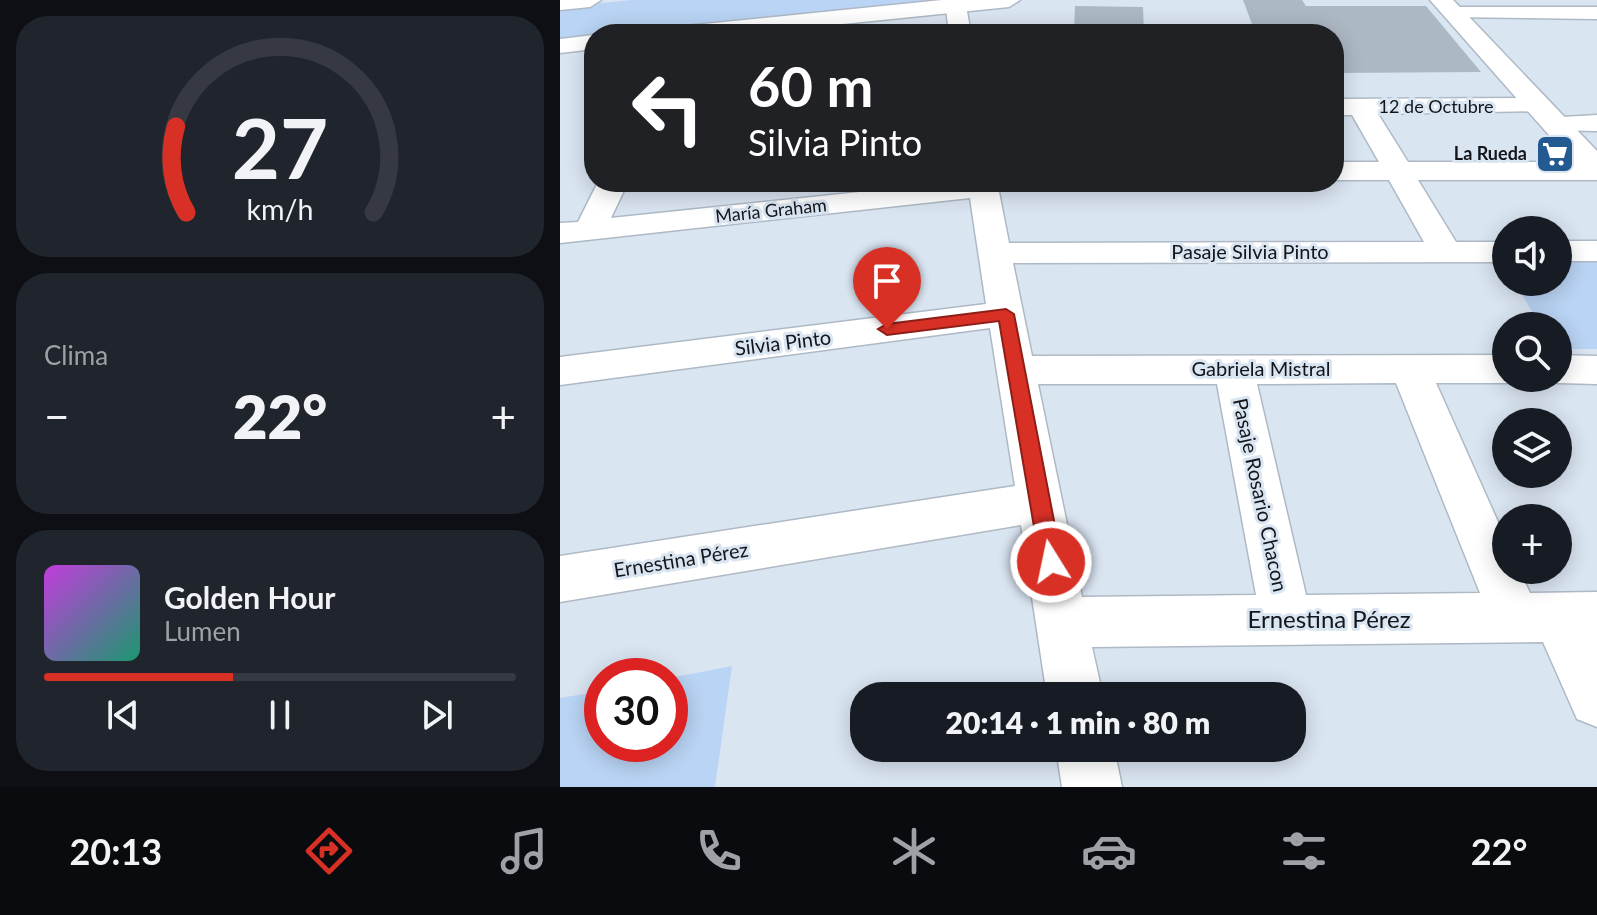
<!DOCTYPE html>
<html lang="es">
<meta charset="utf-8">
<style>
:root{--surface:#171b24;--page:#20242c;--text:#f1f3f6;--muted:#9ea1a6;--line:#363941;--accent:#d93025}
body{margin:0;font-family:Lato,sans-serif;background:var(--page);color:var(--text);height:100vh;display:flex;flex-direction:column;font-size:30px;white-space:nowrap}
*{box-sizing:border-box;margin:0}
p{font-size:26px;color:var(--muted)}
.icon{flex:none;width:44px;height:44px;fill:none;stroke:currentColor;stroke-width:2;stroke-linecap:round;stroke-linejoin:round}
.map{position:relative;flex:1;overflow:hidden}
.sheet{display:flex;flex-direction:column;gap:16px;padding:16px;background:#0d0f14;width:560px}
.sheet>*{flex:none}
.guide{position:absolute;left:24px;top:24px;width:760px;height:168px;border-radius:32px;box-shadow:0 4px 20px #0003;background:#202124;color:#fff;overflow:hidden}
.tools{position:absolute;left:932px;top:216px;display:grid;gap:16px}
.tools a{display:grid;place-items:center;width:80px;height:80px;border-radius:50%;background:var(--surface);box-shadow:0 4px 20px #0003;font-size:40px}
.speed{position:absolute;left:24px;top:658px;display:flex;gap:16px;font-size:40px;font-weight:700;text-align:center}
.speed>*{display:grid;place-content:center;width:104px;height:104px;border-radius:50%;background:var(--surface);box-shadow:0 4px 20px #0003;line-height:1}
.speed .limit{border:12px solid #d22;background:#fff;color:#111}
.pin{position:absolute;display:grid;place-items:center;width:68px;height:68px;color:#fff;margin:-82px -34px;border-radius:50% 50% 50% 0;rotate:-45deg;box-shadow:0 0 8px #0007}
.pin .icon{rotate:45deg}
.me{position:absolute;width:88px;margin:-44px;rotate:350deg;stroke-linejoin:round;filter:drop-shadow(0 0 6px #0008)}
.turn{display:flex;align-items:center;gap:28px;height:168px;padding:0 32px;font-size:36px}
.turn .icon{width:104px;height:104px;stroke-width:2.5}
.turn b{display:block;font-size:56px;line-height:68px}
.big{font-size:60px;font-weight:800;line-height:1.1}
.sheet .card{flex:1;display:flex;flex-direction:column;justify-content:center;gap:12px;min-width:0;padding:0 28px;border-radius:32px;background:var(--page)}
.sheet .dial{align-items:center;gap:0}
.dial svg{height:208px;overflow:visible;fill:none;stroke:var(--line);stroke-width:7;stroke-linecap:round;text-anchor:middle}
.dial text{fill:var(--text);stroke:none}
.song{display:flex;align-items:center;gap:24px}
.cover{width:96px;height:96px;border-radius:12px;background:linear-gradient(135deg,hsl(290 70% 55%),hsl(160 70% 35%))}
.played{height:8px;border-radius:4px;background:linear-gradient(90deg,var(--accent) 40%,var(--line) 40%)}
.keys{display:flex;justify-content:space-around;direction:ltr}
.heat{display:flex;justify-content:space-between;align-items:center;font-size:44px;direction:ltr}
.trip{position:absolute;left:290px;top:682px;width:456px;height:80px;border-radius:32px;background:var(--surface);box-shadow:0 4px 20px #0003;font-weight:800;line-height:80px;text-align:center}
.menu{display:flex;height:128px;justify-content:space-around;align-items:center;background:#090b0e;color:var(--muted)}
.menu .icon{width:56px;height:56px}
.menu .current{color:var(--accent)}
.menu b{font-size:36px;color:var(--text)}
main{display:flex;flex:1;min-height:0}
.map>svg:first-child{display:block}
.green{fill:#b9d4f4}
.building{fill:#adb8c5}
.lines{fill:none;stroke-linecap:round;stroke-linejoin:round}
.street-casing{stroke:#aeb9c5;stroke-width:3}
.secondary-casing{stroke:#aeb9c5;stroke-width:3}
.primary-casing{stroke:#aeb9c5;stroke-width:3}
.street{fill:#fff;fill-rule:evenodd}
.secondary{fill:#fff;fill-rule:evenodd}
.primary{fill:#fff;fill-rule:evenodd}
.route{fill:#d93025;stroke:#8d1f18;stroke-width:2}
.labels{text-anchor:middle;stroke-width:6;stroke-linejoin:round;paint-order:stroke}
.far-street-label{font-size:18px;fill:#13161b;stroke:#dae5f2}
.far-poi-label{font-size:18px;font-weight:bold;fill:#13161b;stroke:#dae5f2;text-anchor:end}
.street-label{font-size:20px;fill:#13161b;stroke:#dae5f2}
.near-street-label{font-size:24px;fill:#13161b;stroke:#dae5f2}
</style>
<main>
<section class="sheet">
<div class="card dial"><svg viewBox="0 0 100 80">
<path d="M14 69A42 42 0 1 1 86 69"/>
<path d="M14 69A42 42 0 0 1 10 36" stroke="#d93025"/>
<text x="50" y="56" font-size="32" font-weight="700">27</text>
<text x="50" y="72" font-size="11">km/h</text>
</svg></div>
<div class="card"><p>Clima</p>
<div class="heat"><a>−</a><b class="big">22°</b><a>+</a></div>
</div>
<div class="card">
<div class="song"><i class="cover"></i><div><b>Golden Hour</b><p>Lumen</p></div></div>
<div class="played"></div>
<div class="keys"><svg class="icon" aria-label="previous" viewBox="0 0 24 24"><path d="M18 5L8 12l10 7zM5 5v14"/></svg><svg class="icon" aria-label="pause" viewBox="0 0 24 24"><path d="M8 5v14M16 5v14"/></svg><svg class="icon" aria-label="next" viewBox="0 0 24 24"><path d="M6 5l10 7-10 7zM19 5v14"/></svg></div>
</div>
</section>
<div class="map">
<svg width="1037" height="787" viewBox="0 0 1037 787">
<rect width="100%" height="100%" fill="#dae5f2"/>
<path class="green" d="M 72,0 L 381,0 L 381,1 L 372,5 L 82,34 L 34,34 L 34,39 L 0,42 L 0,7 Z
M 998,260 L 1037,260 L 1037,349 L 998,349 L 998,326 L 981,326 L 954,282 L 998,282 Z
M 172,666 L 155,787 L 0,787 L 0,698 L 42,691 L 42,744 L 110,744 L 110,678 Z"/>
<path class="building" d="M 683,0 L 742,0 L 746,6 L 866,6 L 921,72 L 774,73 L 774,32 L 695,32 Z
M 515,6 L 583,7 L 584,33 L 514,32 Z"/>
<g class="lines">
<g class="street-casing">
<path id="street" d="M 385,0 L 405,0 L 411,34 L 389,34 Z
M 893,7 L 1037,7 L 1037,19 L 886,17 L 883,13 L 886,9 Z
M 265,13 L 276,19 L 273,34 L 251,34 L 254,19 Z
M 978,98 L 987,101 L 991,106 L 987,111 L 818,114 L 848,162 L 1037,162 L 1037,180 L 858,180 L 896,242 L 946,242 L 946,262 L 453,263 L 472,356 L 946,355 L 946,378 L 960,379 L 946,383 L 876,383 L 946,540 L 946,570 L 959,570 L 970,593 L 1037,592 L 1037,727 L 1017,719 L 983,642 L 532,647 L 543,696 L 487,696 L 461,525 L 0,602 L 0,556 L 455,486 L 430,328 L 0,385 L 0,357 L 426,304 L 410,198 L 0,243 L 0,223 L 18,222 L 38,182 L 68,182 L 51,218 L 395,182 L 437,182 L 449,243 L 864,242 L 829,180 L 774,180 L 774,162 L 819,162 L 792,115 L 774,115 L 774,99 ZM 836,383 L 920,593 L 746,595 L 697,384 ZM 478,384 L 657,384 L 696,595 L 522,597 Z
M 1037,115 L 1037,131 L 985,130 L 981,124 L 985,118 Z
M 998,241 L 1037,241 L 1037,261 L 998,261 Z
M 998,355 L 1037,356 L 1037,384 L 998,383 L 984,379 L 998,378 Z
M 496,748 L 554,748 L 562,787 L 502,787 Z"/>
</g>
<g class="secondary-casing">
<path id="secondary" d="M 870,0 L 893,0 L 1037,151 L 1037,179 L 1026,177 Z"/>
</g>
<g class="primary-casing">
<path id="primary" d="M 0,0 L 41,0 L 30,7 L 0,10 Z
M 382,0 L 460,0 L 449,7 L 185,34 L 103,34 L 106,29 L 115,27 Z
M 34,35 L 34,49 L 0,53 L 0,39 Z"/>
</g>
<use href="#street" class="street"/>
<use href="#secondary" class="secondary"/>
<use href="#primary" class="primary"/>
</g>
<path class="route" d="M 446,309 L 454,314 L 502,562 L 498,569 L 491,572 L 483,569 L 480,562 L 439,321 L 327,335 L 318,329 L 327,324 Z"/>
<defs>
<g id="supermarket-square" transform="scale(2)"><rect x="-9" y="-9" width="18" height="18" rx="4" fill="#245a92" stroke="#dae5f2"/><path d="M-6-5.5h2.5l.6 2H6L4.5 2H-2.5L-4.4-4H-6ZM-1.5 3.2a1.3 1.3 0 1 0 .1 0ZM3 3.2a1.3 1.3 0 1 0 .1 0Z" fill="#fff"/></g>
</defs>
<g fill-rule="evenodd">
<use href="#supermarket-square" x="995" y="154"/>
</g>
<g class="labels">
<g class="far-street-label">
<text x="876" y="113">12 de Octubre</text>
<text transform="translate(211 211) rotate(-6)" y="6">María Graham</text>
</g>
<g class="far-poi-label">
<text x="967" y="160">La Rueda</text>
</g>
<g class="street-label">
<text x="690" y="259">Pasaje Silvia Pinto</text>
<text transform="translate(223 343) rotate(-7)" y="7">Silvia Pinto</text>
<text x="701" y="376">Gabriela Mistral</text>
<text transform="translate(700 495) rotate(78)" y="7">Pasaje Rosario Chacon</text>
<text transform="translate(121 560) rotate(-9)" y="7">Ernestina Pérez</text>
</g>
<g class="near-street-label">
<text x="769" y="628">Ernestina Pérez</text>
</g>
</g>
</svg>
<div class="tools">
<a><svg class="icon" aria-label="sound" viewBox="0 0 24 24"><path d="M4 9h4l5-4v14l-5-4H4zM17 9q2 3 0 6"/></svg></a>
<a><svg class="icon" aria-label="search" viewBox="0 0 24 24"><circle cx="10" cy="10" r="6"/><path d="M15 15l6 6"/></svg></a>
<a><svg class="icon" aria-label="layers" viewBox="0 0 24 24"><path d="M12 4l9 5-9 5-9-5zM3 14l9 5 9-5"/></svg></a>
<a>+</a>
</div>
<div class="speed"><div class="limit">30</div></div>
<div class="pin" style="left:327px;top:329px;background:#d93025"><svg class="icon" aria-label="arrive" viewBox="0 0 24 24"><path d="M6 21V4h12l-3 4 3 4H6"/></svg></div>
<svg class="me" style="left:491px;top:562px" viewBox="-20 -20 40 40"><circle r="17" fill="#d93025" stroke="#fff" stroke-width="3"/><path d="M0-11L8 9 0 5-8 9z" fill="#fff"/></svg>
<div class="trip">20:14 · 1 min · 80 m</div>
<div class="guide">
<div class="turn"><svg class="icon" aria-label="left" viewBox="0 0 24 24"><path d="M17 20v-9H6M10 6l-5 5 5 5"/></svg><div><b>60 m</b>Silvia Pinto</div></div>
</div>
</div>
</main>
<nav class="menu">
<b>20:13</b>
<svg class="icon current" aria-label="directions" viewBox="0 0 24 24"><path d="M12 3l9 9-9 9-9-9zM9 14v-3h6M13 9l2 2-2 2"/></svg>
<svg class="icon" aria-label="music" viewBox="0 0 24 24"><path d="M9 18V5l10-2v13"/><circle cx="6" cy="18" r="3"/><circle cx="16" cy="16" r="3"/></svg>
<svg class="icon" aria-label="phone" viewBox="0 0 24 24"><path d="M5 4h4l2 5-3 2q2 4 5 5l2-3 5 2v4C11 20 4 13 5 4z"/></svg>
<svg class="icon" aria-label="climate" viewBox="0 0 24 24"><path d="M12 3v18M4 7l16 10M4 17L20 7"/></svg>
<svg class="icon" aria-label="car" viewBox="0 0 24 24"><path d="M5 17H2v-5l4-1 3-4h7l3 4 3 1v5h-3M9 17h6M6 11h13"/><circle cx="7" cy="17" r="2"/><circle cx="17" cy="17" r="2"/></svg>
<svg class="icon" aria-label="filters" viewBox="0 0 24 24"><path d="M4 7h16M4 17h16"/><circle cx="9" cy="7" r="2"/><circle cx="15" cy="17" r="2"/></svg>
<b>22°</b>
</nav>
